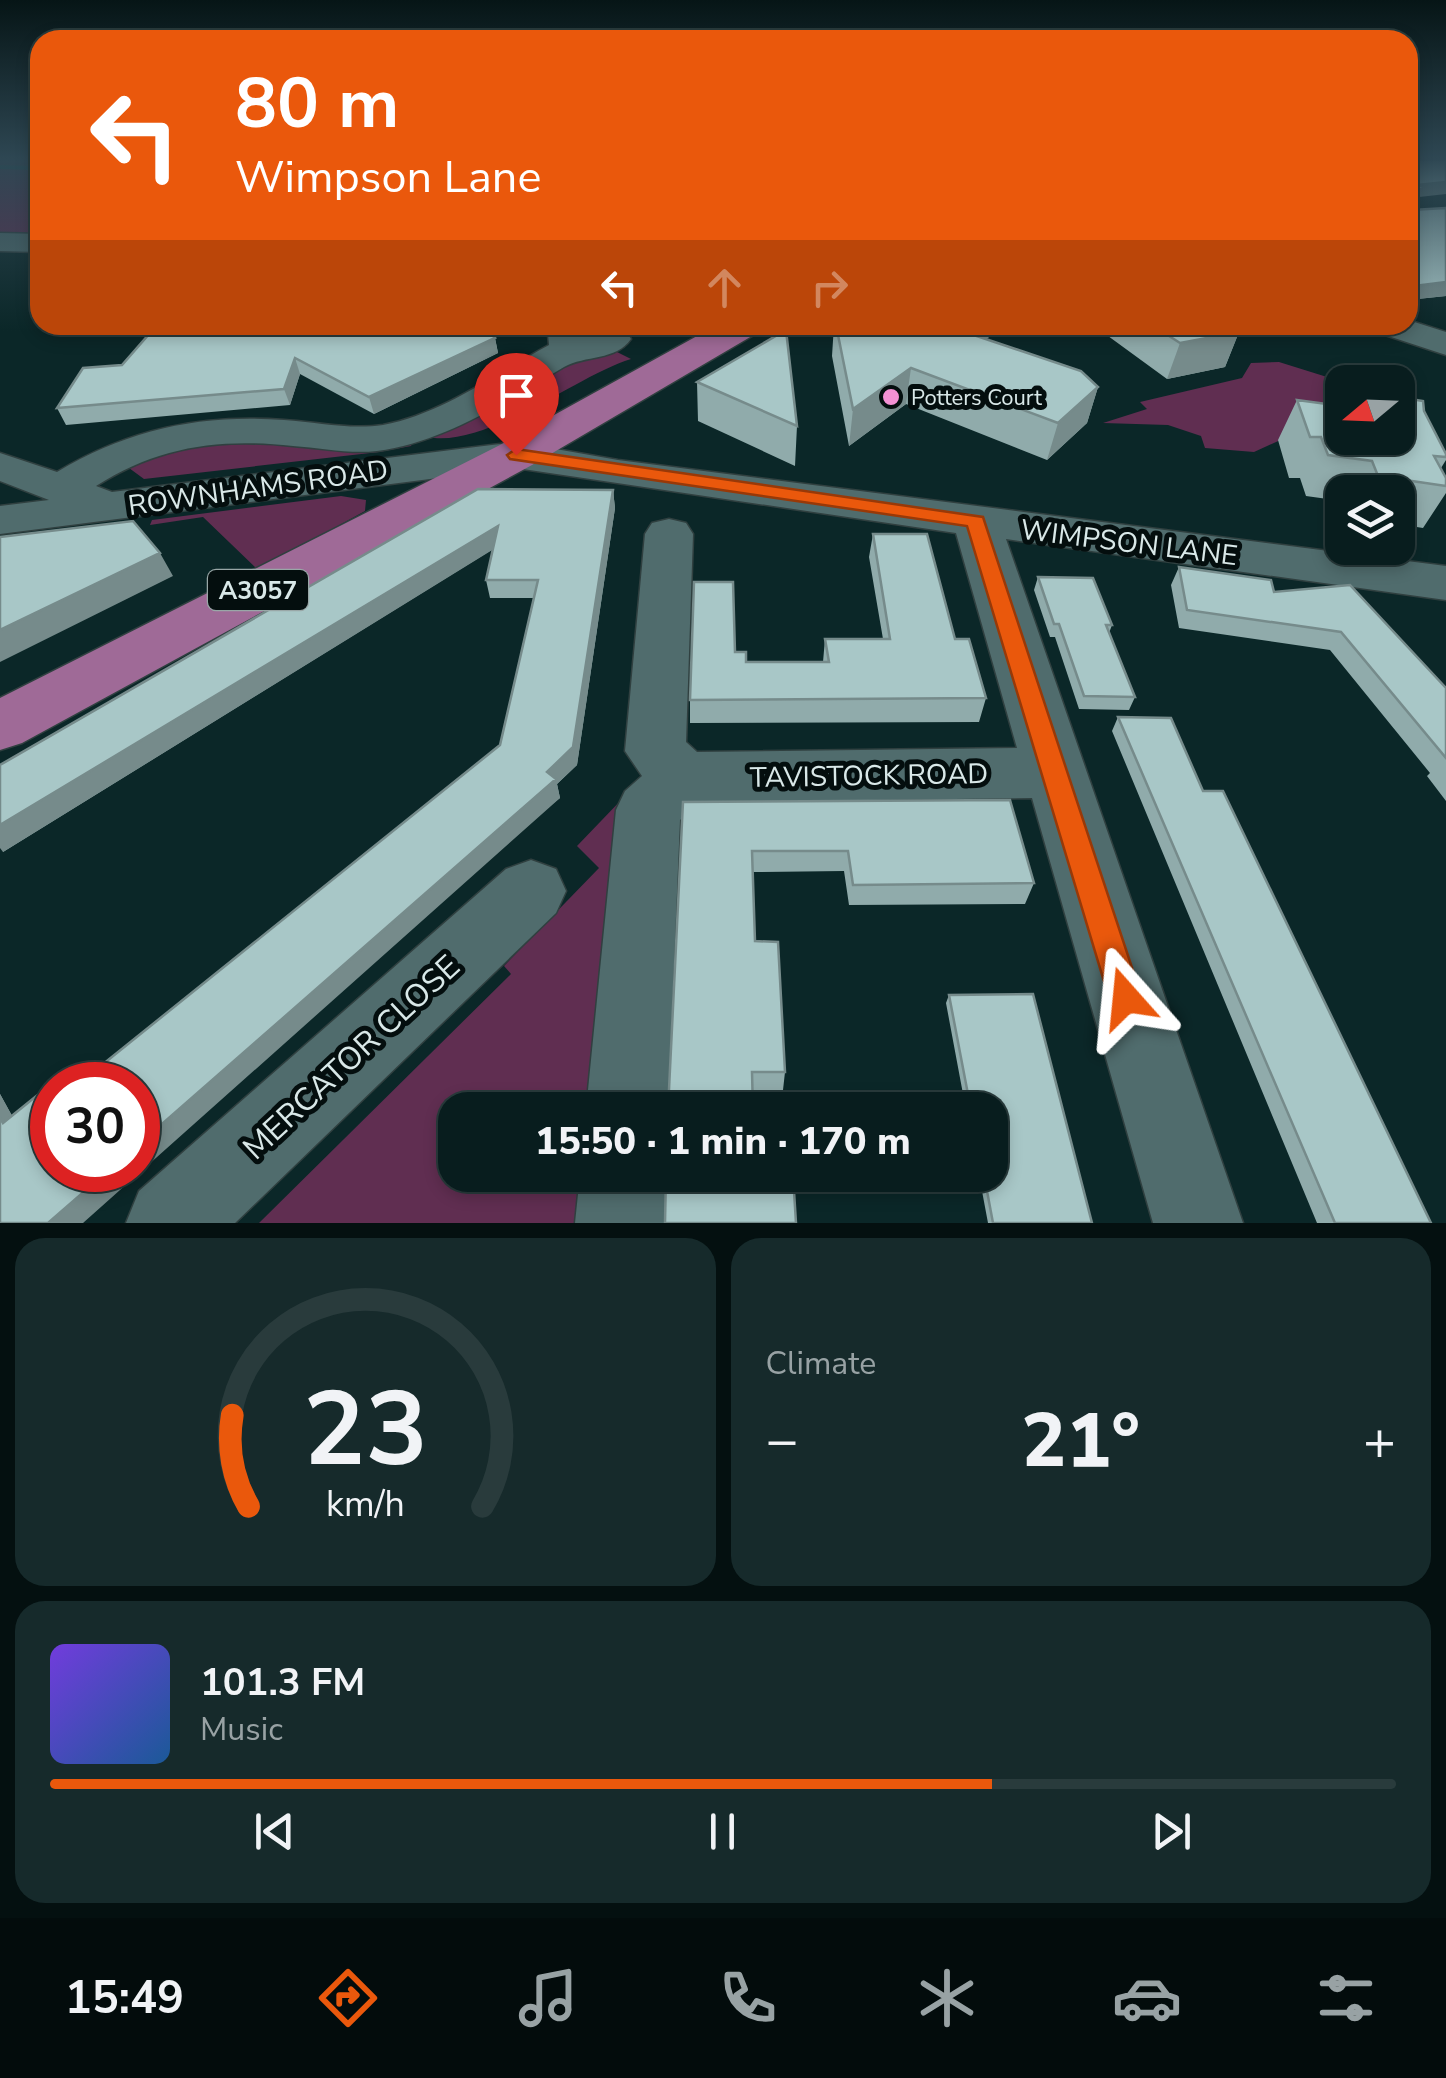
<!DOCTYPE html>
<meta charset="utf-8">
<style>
:root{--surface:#081d1e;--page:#162a2b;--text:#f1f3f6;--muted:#98a2a4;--line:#293b3c;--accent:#ea580c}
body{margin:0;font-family:"Nunito Sans",sans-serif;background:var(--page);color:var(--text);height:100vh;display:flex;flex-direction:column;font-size:38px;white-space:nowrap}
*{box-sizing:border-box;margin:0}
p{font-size:32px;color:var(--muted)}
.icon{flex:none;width:55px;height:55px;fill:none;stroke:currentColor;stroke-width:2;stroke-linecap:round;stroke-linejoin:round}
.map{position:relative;height:1223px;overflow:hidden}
.panel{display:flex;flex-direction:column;gap:15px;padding:15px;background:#041010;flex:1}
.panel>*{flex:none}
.top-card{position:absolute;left:30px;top:30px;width:1388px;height:305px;border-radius:30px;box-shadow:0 5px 15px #0003,0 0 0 2px var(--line);background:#ea580c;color:#fff;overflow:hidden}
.needle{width:65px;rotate:251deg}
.tools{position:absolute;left:1325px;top:365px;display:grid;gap:20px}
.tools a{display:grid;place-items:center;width:90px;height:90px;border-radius:20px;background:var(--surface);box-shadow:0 5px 15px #0003,0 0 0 2px var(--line);font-size:50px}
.speed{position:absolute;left:30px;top:1062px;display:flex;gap:20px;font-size:50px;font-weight:700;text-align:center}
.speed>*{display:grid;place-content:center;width:130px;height:130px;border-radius:50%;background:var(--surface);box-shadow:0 5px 15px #0003,0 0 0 2px var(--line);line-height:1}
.speed .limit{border:15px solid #d22;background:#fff;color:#111}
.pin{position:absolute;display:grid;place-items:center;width:85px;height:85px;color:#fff;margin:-102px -42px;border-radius:50% 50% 50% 0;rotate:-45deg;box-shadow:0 0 10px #0007}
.pin .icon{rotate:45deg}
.me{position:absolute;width:110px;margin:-55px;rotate:342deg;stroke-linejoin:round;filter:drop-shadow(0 0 8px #0008)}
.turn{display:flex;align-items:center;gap:35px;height:210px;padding:0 40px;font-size:45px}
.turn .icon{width:130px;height:130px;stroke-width:2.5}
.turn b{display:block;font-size:70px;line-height:85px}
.lanes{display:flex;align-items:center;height:95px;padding:0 40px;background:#0003;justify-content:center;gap:50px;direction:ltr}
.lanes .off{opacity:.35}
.big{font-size:75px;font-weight:800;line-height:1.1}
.panel .widget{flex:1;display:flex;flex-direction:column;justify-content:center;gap:15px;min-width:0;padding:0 35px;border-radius:30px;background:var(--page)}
.panel .dial{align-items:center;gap:0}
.dial svg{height:260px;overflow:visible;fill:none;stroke:var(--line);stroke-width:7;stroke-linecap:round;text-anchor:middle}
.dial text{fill:var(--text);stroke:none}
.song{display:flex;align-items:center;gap:30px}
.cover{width:120px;height:120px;border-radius:15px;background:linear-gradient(135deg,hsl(260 70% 55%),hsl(210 70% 35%))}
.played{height:10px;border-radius:5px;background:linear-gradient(90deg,var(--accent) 70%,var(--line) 70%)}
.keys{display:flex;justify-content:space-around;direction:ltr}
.heat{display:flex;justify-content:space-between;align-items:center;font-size:55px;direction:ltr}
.panel .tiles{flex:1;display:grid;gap:15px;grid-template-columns:1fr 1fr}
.widget:last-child{grid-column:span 2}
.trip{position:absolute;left:438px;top:1092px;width:570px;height:100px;border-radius:30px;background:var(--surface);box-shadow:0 5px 15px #0003,0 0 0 2px var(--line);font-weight:800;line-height:100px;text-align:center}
.tabs{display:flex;height:160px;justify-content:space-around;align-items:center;background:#030c0c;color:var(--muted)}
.tabs .icon{width:70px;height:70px}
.tabs .on{color:var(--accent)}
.tabs b{font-size:45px;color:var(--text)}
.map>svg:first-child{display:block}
.green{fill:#602e51}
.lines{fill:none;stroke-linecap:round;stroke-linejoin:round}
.stream{fill:#0a6061;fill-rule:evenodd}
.minor-casing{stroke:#304040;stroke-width:3}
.major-casing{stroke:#304040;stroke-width:3}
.minor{fill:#506c6d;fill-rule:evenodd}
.major{fill:#9f6a97;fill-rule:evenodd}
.wall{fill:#90abab}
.shaded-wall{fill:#768b8b}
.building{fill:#a8c7c7;stroke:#768b8b;stroke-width:2.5}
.route{fill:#ea580c;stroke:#983908;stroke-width:2.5}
.poi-dot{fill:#f491d4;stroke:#040e0e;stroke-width:4}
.labels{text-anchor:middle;stroke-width:10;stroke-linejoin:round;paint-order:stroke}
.far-poi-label{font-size:22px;fill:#d9e8e8;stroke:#040e0e;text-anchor:start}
.shield{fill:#040e0e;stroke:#99a7a7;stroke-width:2.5}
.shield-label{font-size:25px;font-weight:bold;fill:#d9e8e8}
.street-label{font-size:28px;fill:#d9e8e8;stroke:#040e0e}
.near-street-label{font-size:32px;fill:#d9e8e8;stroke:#040e0e}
</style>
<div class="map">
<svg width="1446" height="1223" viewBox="0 0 1446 1223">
<rect width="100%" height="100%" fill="#0b2728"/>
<path class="green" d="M 0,160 L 40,160 L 40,238 L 0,238 Z
M 615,351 L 631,359 C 578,375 485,449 428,437 L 566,360 Z
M 1279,362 L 1343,382 L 1342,412 L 1254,452 L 1205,448 L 1201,436 L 1168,425 L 1103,423 L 1147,409 L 1140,402 L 1242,378 L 1251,363 Z
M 413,440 L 411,446 L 379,452 L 144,479 L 129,468 L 132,460 L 164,442 Z
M 341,496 L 366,500 L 365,511 L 258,570 L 203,517 L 150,525 L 152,520 Z
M 625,796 L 596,1110 L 455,1110 L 455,1175 L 590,1175 L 586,1223 L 259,1223 L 511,974 L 504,966 L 599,868 L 577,846 Z"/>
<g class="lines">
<path class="stream" d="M 0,165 L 40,166 L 40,170 L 0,169 Z"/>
<g class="minor-casing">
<path id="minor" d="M 0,233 L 40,234 L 40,252 L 0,251 Z
M 1408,320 L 1446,332 L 1446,355 L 1376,332 L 1370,325 L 1408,325 Z
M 557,325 L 622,325 L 631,339 C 616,361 585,355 564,367 C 506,401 445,442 377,451 C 349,454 321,448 293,446 C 220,438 159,446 96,486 L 112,492 L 516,442 L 618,460 L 1446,566 L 1446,600 L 1006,539 L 1243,1223 L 1153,1223 L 1032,798 L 699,802 L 680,820 L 668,1110 L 586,1110 L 616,810 L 625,791 L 642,776 L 625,751 L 645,534 L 652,523 L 669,519 L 686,523 L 693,534 L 686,742 L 697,752 L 1017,748 L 956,533 L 516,468 L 0,534 L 0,506 L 49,500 L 0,481 L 0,453 L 57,472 C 129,429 201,414 284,420 C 317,422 350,430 383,425 C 442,414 497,373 549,345 L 548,334 Z
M 531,860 L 556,869 L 566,891 L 556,913 L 235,1223 L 126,1223 L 139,1191 L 506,869 Z
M 580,1175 L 666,1175 L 665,1223 L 575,1223 Z"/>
</g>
<g class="major-casing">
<path id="major" d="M 717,325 L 762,325 L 757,333 L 532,465 L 22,743 L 0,750 L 0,698 L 500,445 Z"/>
</g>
<use href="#minor" class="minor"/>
<use href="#major" class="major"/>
</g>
<path class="wall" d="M 1408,160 L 1419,197 L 1417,200 L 1411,202 L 1412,210 L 1446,208 L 1446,296 L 1408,300 Z
M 834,325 L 1005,325 L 986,339 L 1098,387 L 1087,423 L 1047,460 L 906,404 L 849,446 L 832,356 Z
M 1093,325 L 1228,325 L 1239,332 L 1225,367 L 1167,379 Z
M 495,338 L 498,353 L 374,414 L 300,374 L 290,405 L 66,425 L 57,408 L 83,368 Z
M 697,382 L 797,426 L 795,466 L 698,421 Z
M 1337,390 L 1424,411 L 1446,454 L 1446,460 L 1441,468 L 1446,478 L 1446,493 L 1423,528 L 1398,524 L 1398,492 L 1342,492 L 1342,501 L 1306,496 L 1300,478 L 1289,478 L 1278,440 L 1297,400 L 1330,404 Z
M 613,490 L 615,508 L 577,765 L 557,784 L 560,798 L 0,1223 L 0,1094 L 12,1116 L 40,1093 L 52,1102 L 52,1170 L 500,745 L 534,598 L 490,598 L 486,580 L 493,549 L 3,852 L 0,765 Z
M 873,534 L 955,639 L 986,698 L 979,722 L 690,723 L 690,700 L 735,652 L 746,662 L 823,662 L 825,639 L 883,639 L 869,557 Z
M 1179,567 L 1274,592 L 1446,688 L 1446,801 L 1427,776 L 1430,773 L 1330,650 L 1179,628 L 1171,585 Z
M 1038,577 L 1112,625 L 1109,633 L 1135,697 L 1129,710 L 1079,709 L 1055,637 L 1050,637 L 1034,590 Z
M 1118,717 L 1203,791 L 1431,1223 L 1317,1223 L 1112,731 Z
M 683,802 L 1034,883 L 1025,904 L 849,905 L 844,871 L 753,872 L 755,941 L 785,1072 L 783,1090 L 752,1090 Z
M 949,995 L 1092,1223 L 988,1223 L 979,1175 L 990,1175 L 990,1110 L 966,1110 L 946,1003 Z"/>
<path class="shaded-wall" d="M 1446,182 L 1446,194 L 1419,197 L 1417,200 L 1408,204 L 1410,192 L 1417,185 Z
M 1446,282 L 1446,296 L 1408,300 L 1414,286 Z
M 966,325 L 1005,325 L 952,365 L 959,330 Z
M 1239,332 L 1225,367 L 1167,379 L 1180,343 Z
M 495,338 L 498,353 L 374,414 L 369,397 Z
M 295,358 L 300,374 L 290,405 L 284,389 Z
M 911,368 L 906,404 L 849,446 L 853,409 Z
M 1098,387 L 1087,423 L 1047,460 L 1058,423 Z
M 613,490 L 615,508 L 577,765 L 557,784 L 560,798 L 83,1223 L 48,1223 L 109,1170 L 138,1170 L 138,1145 L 547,772 Z
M 498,526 L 502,544 L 3,852 L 0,848 L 0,825 Z
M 160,553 L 173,576 L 0,662 L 0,630 Z
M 0,1094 L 24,1137 L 3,1123 L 0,1117 Z"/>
<path class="building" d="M 1408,160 L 1446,160 L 1446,182 L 1417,185 L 1424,187 L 1410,192 L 1412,210 L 1446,208 L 1446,282 L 1414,286 L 1408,282 Z
M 157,325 L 481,325 L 495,338 L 369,397 L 295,358 L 284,389 L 57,408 L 83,368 L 122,365 Z
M 836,325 L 966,325 L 959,330 L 1081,371 L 1098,387 L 1058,423 L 911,368 L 853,409 Z
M 1152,325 L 1228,325 L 1239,332 L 1180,343 Z
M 786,330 L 797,426 L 697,382 Z
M 1337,390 L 1342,390 L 1342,403 Z
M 1398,397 L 1423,401 L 1424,411 L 1446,454 L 1446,457 L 1434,456 L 1446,478 L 1446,486 L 1378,476 L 1372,461 L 1328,455 L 1321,437 L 1310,437 L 1297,400 L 1342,406 L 1342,438 L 1398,438 Z
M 478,489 L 613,490 L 573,747 L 547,772 L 556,779 L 138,1145 L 138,1085 L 77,1085 L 500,745 L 538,580 L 486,580 L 498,526 L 0,825 L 0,765 Z
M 133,521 L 160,553 L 0,630 L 0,537 Z
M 873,534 L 927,534 L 955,639 L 969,639 L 986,698 L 690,700 L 694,582 L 733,582 L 735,652 L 746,652 L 746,662 L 829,662 L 825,639 L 890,639 Z
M 1179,567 L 1271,580 L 1274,592 L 1350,585 L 1446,688 L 1446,758 L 1341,632 L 1187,610 Z
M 1038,577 L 1093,578 L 1112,625 L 1106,625 L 1135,697 L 1084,696 L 1059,624 L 1054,624 Z
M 1118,717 L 1171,718 L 1203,791 L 1223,791 L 1431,1223 L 1335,1223 Z
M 1010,800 L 1034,883 L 853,885 L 848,851 L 752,851 L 755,941 L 778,942 L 785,1072 L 752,1072 L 753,1110 L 668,1110 L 683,802 Z
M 1033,994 L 1092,1223 L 993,1223 L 984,1175 L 990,1175 L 990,1110 L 971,1110 L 949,995 Z
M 40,1093 L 50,1107 L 52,1105 L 52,1170 L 109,1170 L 48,1223 L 0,1223 L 0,1117 L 3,1123 Z
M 666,1175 L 793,1175 L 796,1223 L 665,1223 Z"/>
<linearGradient id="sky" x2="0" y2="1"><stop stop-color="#061516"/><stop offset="0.48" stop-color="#2e4753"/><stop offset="1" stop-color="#2e4753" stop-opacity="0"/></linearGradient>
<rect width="1446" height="331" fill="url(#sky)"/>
<path class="route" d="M 516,449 L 983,517 L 1142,998 L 1137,1009 L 1126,1014 L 1114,1009 L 1109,998 L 967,526 L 510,459 L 507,455 Z"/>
<circle class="poi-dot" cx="891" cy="397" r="10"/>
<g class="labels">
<g class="far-poi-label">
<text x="911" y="405">Potters Court</text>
</g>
<rect class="shield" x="208" y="570" width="100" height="40" rx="8"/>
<g class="shield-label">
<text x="258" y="599">A3057</text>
</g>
<g class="street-label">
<text transform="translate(258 487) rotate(-8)" y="10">ROWNHAMS ROAD</text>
<text transform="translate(1129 542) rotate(7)" y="10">WIMPSON LANE</text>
<text transform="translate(869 775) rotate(-1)" y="10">TAVISTOCK ROAD</text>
</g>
<g class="near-street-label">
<text transform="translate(351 1057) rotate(-43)" y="11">MERCATOR CLOSE</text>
</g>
</g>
</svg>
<div class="tools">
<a><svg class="needle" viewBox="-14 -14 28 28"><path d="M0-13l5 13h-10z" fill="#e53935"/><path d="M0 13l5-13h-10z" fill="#98a2a4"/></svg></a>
<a><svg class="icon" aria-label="layers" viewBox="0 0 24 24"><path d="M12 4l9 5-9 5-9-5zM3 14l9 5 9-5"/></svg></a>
</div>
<div class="speed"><div class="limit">30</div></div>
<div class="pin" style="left:516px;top:455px;background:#d93025"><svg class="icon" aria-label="arrive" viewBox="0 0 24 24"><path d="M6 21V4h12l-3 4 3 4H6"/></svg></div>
<svg class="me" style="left:1126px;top:998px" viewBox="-20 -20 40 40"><path d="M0-17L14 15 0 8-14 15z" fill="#ea580c" stroke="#fff" stroke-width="4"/></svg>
<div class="trip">15:50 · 1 min · 170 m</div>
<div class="top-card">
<div class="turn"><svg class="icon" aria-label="left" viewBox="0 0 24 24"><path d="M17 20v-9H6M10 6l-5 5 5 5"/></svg><div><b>80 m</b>Wimpson Lane</div></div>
<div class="lanes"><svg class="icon" aria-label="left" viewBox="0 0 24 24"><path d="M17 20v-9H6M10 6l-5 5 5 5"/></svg><svg class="icon off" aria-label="ahead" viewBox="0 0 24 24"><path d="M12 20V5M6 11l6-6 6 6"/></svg><svg class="icon off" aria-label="right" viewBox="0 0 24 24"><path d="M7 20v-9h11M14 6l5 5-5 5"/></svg></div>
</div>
</div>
<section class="panel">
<div class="tiles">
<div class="widget dial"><svg viewBox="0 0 100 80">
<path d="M14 69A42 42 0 1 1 86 69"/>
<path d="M14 69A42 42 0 0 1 9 41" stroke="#ea580c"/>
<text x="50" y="56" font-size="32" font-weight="700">23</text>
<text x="50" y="72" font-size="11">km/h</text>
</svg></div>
<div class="widget"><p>Climate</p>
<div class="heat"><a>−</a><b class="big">21°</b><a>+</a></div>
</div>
<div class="widget">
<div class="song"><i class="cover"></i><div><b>101.3 FM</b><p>Music</p></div></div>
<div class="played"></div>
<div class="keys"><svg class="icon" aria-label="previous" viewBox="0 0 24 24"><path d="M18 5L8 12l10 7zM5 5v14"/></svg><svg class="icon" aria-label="pause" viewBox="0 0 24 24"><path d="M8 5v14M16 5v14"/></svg><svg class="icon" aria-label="next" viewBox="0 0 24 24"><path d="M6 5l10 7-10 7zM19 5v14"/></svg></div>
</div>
</div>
</section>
<nav class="tabs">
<b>15:49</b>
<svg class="icon on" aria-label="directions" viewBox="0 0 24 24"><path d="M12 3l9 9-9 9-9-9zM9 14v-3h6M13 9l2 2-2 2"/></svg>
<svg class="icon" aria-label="music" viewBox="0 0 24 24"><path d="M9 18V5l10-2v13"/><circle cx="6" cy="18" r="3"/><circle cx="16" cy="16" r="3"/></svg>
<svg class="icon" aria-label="phone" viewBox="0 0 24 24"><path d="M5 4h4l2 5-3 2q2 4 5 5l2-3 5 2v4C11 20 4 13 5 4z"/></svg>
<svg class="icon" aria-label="climate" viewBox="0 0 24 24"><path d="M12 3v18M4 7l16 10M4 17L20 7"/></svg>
<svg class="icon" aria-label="car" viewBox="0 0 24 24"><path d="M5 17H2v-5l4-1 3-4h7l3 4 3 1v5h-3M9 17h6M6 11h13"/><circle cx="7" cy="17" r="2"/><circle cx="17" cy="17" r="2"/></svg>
<svg class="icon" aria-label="filters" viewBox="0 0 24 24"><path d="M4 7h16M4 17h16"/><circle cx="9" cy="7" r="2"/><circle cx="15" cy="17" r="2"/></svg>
</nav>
